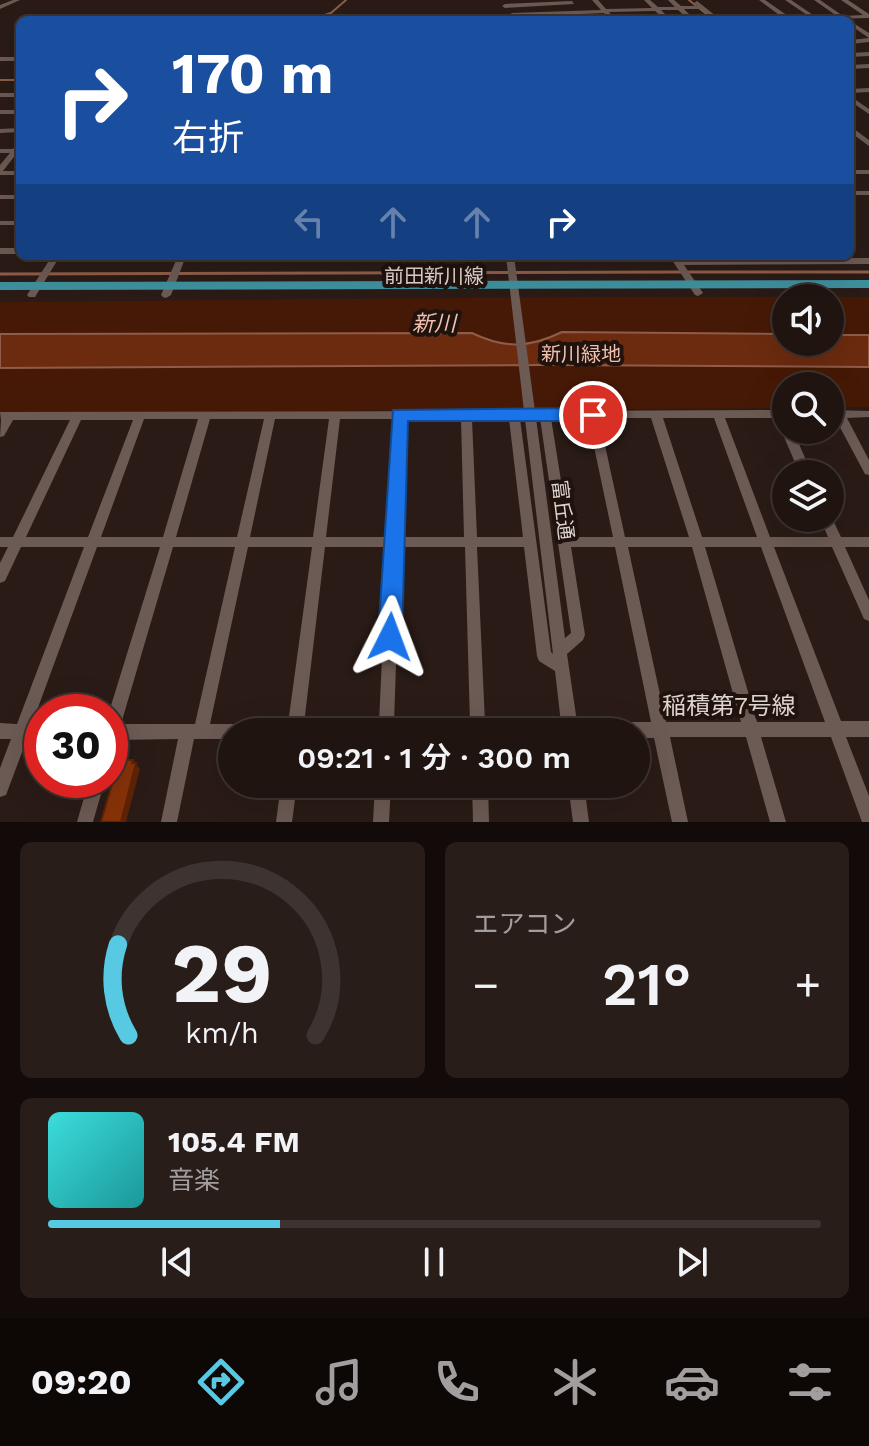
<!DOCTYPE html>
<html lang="ja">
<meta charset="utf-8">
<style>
:root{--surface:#201410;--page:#281d19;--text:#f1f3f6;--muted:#a29e9f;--line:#3d3330;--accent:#57c9e2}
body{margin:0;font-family:"Work Sans","Noto Sans JP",sans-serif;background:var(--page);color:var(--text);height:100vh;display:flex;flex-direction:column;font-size:30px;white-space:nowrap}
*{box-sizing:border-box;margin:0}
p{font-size:26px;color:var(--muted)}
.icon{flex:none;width:44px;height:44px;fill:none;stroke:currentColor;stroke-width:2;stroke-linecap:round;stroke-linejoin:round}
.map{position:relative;height:822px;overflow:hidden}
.sheet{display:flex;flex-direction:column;gap:20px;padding:20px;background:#120b09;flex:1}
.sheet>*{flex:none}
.guide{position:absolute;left:16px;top:16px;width:838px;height:244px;border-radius:12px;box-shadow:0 8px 32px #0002,0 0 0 2px var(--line);background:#1a4fa0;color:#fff;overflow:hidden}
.fabs{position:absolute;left:772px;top:284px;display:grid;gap:16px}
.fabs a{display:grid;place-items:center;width:72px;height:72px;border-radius:50%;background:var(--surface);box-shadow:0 8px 32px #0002,0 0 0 2px var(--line);font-size:40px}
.speed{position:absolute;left:24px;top:694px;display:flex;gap:16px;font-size:40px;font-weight:700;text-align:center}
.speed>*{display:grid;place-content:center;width:104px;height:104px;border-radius:50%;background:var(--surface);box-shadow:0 8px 32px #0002,0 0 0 2px var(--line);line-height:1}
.speed .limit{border:12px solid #d22;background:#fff;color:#111}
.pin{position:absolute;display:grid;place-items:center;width:68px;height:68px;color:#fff;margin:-34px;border:4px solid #fff;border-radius:50%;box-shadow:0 2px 8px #0007}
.me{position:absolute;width:88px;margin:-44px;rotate:3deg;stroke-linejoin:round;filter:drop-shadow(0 0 6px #0008)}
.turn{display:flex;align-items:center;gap:28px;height:168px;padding:0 24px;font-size:36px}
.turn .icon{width:104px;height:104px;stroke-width:2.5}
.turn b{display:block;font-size:56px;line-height:68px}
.lanes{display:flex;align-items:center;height:76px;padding:0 24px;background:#0003;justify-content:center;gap:40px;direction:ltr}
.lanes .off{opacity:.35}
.big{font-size:60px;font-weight:600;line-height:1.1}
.sheet .card{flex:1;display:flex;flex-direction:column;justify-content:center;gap:12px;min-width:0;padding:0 28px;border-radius:12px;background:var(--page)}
.sheet .dial{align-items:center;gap:0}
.dial svg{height:208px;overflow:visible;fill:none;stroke:var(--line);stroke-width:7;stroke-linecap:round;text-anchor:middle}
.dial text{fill:var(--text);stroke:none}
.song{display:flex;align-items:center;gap:24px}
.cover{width:96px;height:96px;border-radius:12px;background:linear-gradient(135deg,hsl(180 70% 55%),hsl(180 70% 35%))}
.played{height:8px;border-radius:4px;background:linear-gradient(90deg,var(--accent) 30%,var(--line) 30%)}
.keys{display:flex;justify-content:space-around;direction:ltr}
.heat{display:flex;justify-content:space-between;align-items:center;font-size:44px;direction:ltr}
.sheet .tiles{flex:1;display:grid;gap:20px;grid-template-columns:1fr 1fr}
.card:last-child{grid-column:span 2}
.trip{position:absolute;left:218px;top:718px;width:432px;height:80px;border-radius:40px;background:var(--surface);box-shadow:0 8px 32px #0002,0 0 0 2px var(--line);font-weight:600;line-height:80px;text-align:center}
.dock{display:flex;height:128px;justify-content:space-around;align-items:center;background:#0d0806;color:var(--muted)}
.dock .icon{width:56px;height:56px}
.dock .selected{color:var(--accent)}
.dock b{font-size:36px;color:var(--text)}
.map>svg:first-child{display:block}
.green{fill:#461906;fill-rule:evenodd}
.water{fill:#6c2b0f;stroke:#8e5d49;stroke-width:2}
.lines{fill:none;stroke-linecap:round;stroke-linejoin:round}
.stream-far1{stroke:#8e5d49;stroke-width:2}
.stream{stroke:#8e5d49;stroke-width:3}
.minor{fill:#6c5a54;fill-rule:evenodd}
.major{fill:#3e8f9d;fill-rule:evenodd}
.shaded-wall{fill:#5e2306}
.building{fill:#873209;stroke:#5e2306;stroke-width:2}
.route{fill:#1a73e8;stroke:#114b97;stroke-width:2}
.labels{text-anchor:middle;stroke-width:8;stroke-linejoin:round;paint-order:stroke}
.street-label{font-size:20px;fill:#ddd3cf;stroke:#20120d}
.park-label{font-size:20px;fill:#efbeac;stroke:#20120d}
.water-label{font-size:22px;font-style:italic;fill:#f1bfad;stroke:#20120d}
.near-street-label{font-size:24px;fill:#ddd3cf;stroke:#20120d}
</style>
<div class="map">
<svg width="869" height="822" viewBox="0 0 869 822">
<rect width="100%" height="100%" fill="#2a1b16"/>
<path class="green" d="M 583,297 L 869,297 L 869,407 L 830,407 L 830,386 L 786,386 L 786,408 L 0,413 L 0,302 ZM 786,298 L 830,298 L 830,342 L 786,342 Z"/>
<path class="water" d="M 562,332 L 786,334 L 786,342 L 830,342 L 830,335 L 869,335 L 869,367 L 550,365 L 0,368 L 0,334 L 472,333 C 505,349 529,348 562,332 Z"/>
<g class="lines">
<path class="stream-far1" d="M 689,0 L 695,5
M 699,8 L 714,20
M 309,20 L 331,13 L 346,0
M 0,80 L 20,80"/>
<path class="stream" d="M 689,272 L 869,272
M 0,274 L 681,272"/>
<path class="minor" d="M 13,0 L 20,0 L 0,9 L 0,5 Z
M 592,0 L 598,0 L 606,9 L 652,8 L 644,0 L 650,0 L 658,7 L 675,7 L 668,0 L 674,0 L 681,6 L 697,6 L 694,3 L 697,1 L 721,20 L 715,20 L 701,9 L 684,9 L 695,20 L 689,20 L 678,10 L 661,10 L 671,20 L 665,20 L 655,11 L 609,12 L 616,20 L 610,20 L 604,13 L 512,17 L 509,15 L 512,13 L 601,10 Z
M 759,0 L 765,0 L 791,18 L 810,17 L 785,0 L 791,0 L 816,17 L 837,16 L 814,0 L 820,0 L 843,16 L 863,15 L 841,0 L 848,0 L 869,14 L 869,18 L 786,20 Z
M 572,1 L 574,4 L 505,8 L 502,6 L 505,4 Z
M 850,21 L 869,33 L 869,38 L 850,25 Z
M 869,38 L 869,42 L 850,44 L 850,40 Z
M 869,52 L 869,56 L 850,57 L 850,53 Z
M 0,57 L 20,57 L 20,61 L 0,61 Z
M 869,64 L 869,68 L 850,69 L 850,65 Z
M 869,88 L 869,92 L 850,93 L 850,89 Z
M 0,93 L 20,93 L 20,97 L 0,97 Z
M 850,96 L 869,109 L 869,114 L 850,101 Z
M 0,110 L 20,110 L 20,114 L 0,114 Z
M 850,126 L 869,140 L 869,146 L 850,132 Z
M 20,128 L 20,132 L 0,133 L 0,129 Z
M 17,143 L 20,143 L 20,153 L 17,153 L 3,171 L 20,171 L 20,175 L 0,175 L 0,165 L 10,153 L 0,153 L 0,149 L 13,149 Z
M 850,170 L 869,170 L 869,174 L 850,174 Z
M 850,191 L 869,191 L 869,195 L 850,195 Z
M 0,195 L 20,195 L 20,199 L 0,199 Z
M 0,221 L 20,221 L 20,225 L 0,225 Z
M 0,248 L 20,248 L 20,254 L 0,254 Z
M 52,256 L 60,256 L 35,297 L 29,297 L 27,295 Z
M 178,256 L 186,256 L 171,295 L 166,298 L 163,297 L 161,295 Z
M 506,256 L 514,256 L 535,411 L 786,410 L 786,418 L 725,418 L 770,537 L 828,537 L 820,518 L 830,518 L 830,514 L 841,537 L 869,537 L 869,547 L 845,547 L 869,600 L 869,621 L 864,619 L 832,547 L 774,547 L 841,721 L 869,721 L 869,737 L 846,737 L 869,796 L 869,822 L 862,822 L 831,737 L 761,737 L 786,822 L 770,822 L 746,737 L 670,737 L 688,822 L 672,822 L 654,738 L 636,738 L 636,732 L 232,732 L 232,739 L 194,739 L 177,822 L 161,822 L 178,739 L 116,740 L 110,744 L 109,712 L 160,547 L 97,547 L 32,724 L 42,724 L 42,740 L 27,739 L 6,795 L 0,797 L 0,768 L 11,739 L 0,739 L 0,723 L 17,724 L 84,547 L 21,547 L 5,581 L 0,583 L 0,563 L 8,547 L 0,547 L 0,537 L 13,537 L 70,420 L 13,420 L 4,436 L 0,437 L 1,420 L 0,412 L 524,411 ZM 536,418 L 540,418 L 571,633 L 565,638 ZM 551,418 L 588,418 L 613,537 L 570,537 ZM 599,418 L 651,418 L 689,537 L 625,537 ZM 663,418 L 714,418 L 757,537 L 702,537 ZM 144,419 L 198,419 L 163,537 L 101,537 ZM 210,419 L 264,419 L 237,537 L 176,537 ZM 275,419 L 329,419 L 313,537 L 250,537 ZM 340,419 L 393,419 L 388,537 L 326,537 ZM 404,419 L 461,419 L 464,537 L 400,537 ZM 472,419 L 509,419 L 523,537 L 477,537 ZM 520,419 L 525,419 L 553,654 L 551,652 ZM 81,420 L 133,420 L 88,537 L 26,537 ZM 173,547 L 235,547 L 195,724 L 121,724 ZM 248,547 L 312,547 L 288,724 L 210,724 ZM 325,547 L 387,547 L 379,723 L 304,724 ZM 400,547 L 465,547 L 470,723 L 394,723 ZM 477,547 L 524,547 L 537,656 L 539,661 L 555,671 L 561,723 L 485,723 ZM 571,547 L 615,547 L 651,722 L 577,722 L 567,654 L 583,640 L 585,635 ZM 628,547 L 692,547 L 741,722 L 666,722 ZM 705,547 L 761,547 L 825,722 L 757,722 Z
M 676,257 L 680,259 L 869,258 L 869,264 L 684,265 L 703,293 L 698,296 L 695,295 L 672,260 Z
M 830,410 L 869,411 L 869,417 L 847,418 L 869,460 L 869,475 L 865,474 L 835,418 L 830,418 Z
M 786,426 L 786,430 L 793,430 L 812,474 L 800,474 L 781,430 Z
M 89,780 L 105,780 L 93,822 L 77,822 Z
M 281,784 L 297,784 L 292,822 L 276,822 Z
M 375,784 L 391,784 L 389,822 L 373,822 Z
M 472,784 L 488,784 L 489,822 L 473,822 Z
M 568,784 L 584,784 L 589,822 L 573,822 Z"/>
<path class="major" d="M 869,280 L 869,288 L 0,290 L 0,282 Z"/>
</g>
<path class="shaded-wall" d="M 133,760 L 140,769 L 126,822 L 121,822 Z"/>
<path class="building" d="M 119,760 L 133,760 L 132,763 L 136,763 L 121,822 L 101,822 Z"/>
<path class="route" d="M 593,408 L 602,415 L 593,421 L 408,421 L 402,637 L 398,645 L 390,648 L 381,645 L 378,637 L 393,410 Z"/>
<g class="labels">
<g class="street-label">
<text x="434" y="283">前田新川線</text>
<text transform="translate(563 510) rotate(83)" y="7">富丘通</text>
</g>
<g class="park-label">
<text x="581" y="361">新川緑地</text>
</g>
<g class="water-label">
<text x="434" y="331">新川</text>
</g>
<g class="near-street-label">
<text x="729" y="714">稲積第7号線</text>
</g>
</g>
</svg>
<div class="fabs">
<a><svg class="icon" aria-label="sound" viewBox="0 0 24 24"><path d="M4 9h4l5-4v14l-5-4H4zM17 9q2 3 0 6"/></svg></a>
<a><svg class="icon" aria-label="search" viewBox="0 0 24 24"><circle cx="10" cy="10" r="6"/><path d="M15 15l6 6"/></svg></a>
<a><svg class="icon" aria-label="layers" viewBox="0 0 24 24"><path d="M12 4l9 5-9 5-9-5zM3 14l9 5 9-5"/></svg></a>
</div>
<div class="speed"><div class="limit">30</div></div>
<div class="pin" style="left:593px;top:415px;background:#d93025"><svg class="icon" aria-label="arrive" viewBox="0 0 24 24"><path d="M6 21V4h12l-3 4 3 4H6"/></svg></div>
<svg class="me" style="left:390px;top:637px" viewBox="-20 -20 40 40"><path d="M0-17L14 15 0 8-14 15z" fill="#1a73e8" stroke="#fff" stroke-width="4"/></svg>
<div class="trip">09:21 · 1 分 · 300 m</div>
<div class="guide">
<div class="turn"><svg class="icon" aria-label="right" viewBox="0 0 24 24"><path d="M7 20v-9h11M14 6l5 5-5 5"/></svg><div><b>170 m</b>右折</div></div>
<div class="lanes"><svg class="icon off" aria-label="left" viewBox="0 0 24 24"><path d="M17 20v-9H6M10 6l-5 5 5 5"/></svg><svg class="icon off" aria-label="ahead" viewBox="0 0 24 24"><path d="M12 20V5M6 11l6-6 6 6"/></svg><svg class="icon off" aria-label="ahead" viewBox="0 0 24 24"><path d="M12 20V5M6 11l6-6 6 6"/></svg><svg class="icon" aria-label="right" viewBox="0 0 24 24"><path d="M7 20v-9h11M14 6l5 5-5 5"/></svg></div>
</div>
</div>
<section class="sheet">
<div class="tiles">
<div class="card dial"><svg viewBox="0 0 100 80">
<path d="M14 69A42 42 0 1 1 86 69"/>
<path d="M14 69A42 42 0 0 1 10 34" stroke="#57c9e2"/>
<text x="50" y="56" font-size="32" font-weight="700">29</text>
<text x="50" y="72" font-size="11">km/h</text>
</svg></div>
<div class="card"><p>エアコン</p>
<div class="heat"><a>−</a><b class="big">21°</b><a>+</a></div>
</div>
<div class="card">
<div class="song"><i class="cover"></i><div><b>105.4 FM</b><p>音楽</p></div></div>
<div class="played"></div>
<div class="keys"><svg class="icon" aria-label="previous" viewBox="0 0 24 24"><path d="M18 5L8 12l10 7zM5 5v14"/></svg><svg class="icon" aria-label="pause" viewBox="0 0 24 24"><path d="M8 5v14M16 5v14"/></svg><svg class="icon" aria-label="next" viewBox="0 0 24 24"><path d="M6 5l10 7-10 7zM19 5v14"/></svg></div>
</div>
</div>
</section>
<nav class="dock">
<b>09:20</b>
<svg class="icon selected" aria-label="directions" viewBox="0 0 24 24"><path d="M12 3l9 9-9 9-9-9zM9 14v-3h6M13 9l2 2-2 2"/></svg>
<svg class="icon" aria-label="music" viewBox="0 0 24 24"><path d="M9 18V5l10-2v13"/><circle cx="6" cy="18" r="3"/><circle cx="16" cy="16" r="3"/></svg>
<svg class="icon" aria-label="phone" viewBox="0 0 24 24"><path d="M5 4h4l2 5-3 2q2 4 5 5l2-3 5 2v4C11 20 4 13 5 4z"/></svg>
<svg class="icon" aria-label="climate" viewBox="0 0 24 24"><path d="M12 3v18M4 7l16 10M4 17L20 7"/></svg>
<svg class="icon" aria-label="car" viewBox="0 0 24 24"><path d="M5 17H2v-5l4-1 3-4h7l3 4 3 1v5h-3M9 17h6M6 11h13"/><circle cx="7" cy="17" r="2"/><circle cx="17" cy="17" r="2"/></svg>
<svg class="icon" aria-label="filters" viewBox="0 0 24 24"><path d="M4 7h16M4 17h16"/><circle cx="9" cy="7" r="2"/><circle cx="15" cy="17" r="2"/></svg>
</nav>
